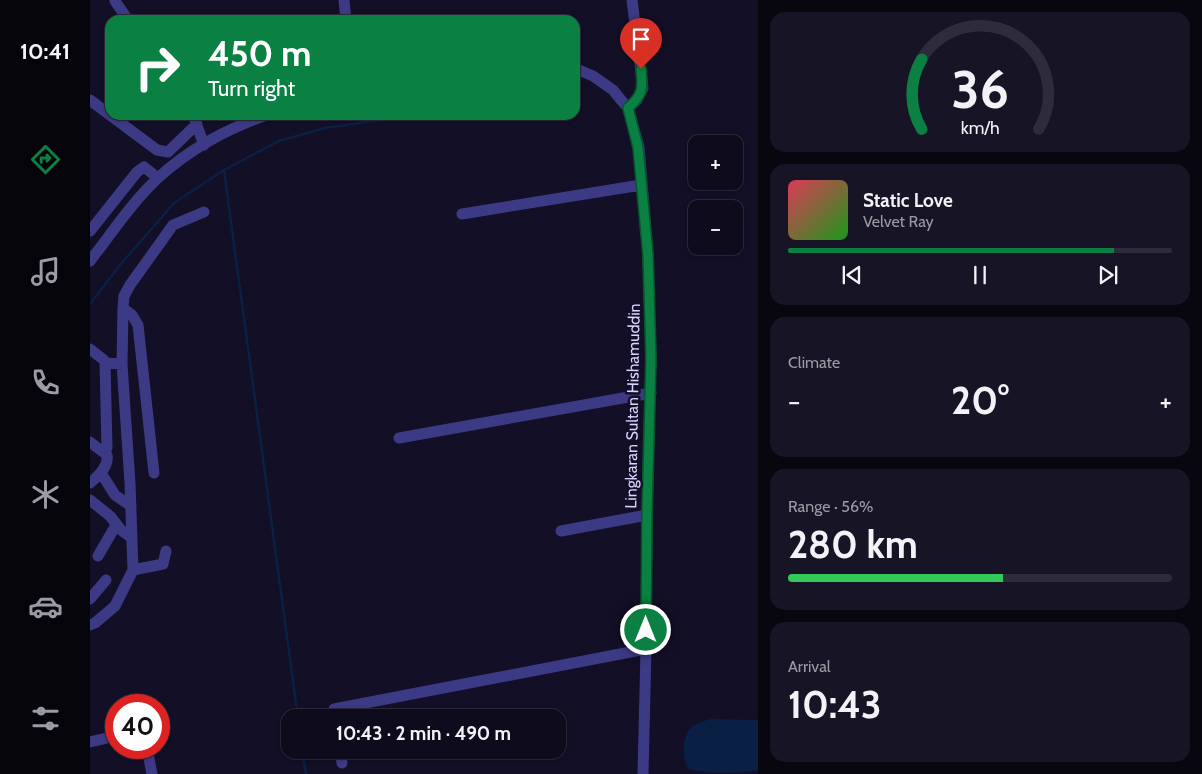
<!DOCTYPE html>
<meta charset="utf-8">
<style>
:root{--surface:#0e0b1c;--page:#171425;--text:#f1f3f6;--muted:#9b9ba3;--line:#2e2b3b;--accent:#0b8043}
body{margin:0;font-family:Cabin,sans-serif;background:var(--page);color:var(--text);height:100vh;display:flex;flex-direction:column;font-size:19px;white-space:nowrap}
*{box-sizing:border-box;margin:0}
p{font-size:16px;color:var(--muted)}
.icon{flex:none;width:28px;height:28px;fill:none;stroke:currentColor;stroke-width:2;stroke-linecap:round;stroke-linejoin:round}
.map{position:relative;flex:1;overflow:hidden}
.details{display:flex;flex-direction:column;gap:12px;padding:12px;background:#08060f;width:444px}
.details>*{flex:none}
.hud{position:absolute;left:15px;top:15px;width:475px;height:105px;border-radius:15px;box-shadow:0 1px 4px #0004,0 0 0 1px var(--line);background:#0b8043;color:#fff;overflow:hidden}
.fabs{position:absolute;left:598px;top:135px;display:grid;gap:10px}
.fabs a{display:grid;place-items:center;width:55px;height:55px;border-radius:10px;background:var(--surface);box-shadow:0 1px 4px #0004,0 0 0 1px var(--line);font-size:25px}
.speed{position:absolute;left:15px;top:694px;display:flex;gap:10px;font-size:25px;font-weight:700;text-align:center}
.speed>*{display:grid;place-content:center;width:65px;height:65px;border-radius:50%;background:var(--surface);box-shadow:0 1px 4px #0004,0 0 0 1px var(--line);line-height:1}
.speed .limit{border:8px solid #d22;background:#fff;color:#111}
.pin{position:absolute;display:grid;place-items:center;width:42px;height:42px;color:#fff;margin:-51px -21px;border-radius:50% 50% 50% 0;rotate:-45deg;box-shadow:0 0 5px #0007}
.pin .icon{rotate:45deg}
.me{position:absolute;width:55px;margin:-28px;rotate:0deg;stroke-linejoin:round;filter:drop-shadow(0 0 4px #0008)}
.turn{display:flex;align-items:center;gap:18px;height:105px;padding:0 20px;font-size:22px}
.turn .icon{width:65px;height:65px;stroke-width:2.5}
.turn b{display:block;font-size:35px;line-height:42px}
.big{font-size:38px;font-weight:700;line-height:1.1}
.details .tile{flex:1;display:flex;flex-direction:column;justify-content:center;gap:8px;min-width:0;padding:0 18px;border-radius:15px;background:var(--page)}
.details .dial{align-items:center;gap:0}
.dial svg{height:130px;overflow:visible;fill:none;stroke:var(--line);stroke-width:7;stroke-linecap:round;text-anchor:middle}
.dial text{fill:var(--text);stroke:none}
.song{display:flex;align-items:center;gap:15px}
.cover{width:60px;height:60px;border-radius:8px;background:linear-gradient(135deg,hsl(350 70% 55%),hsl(120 70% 35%))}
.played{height:5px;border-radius:2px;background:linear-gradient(90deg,var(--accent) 85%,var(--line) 85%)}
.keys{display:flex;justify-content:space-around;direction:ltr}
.heat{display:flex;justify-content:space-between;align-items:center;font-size:28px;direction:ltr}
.charge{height:8px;border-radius:4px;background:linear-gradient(90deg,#34c759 56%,var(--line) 0)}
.trip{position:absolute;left:191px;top:709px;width:285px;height:50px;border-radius:15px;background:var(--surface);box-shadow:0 1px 4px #0004,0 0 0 1px var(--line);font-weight:700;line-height:50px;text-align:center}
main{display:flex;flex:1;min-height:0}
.tab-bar{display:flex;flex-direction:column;width:90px;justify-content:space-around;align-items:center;background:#06040b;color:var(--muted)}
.tab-bar .icon{width:35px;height:35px}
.tab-bar .current{color:var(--accent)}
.tab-bar b{font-size:22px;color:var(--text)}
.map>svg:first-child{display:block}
.water{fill:#0a1f44}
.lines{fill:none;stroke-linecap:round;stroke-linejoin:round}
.stream{stroke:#0a1f44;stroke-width:2.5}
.minor{stroke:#3d3a85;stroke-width:11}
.route-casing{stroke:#07532c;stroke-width:12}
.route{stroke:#0b8043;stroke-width:9}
.labels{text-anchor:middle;stroke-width:5;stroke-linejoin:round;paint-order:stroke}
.street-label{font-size:16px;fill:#d9d4ff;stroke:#130f26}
</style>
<main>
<nav class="tab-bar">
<b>10:41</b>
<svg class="icon current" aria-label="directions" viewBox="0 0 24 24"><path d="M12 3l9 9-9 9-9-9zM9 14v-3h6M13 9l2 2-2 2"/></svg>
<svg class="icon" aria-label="music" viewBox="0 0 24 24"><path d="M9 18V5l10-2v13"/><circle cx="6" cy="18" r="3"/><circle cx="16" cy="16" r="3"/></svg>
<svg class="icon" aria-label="phone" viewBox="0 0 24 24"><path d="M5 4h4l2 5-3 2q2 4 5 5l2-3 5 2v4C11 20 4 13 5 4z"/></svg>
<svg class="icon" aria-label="climate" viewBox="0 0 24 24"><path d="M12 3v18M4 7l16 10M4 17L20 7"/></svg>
<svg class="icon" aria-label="car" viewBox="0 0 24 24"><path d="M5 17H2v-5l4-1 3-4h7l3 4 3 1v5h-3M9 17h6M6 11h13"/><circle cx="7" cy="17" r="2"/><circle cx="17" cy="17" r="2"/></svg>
<svg class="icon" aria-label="filters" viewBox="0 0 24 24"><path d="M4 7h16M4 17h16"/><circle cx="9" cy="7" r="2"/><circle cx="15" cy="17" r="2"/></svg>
</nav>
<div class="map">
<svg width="669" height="774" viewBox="0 0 669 774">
<rect width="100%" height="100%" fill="#130f26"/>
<path class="water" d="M 621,719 L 668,720 L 668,770 C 643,774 624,774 599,769 C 592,761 592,739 599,730 C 604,723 614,721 621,719 Z"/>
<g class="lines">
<path class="stream" d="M 134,170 L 208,718
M 0,304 L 30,265 L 84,203 L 134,170 L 189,141 L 235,128 L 324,115
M 212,750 L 216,774"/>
<path class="minor" d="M 254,0 L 256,20
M 25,1 L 38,20
M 485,70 L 489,70 L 503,76 L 523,90 L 531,100 L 538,108 L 549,147 L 558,255 L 561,358 L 557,515 L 556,649 L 553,774
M 0,100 L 20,115
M 538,108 L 547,100 L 553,88 L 542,0
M 20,115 L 67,150 L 78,152 L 107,124
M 103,115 L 114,145
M 372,214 L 551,185
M 0,231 L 47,172 L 54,167 L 68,178
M 0,261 C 21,234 43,201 68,178 C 98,150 138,128 177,115
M 33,308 L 42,315 L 48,325 L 64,473
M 0,349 L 14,360 L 15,363
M 309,438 L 561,393
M 0,442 L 17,455 C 19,467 8,476 0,483
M 17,448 L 15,363 L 32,364
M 11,473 L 25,495 L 41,506
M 0,500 L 20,516 L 31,530 L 42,538
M 471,531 L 557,515
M 8,556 L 26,525
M 43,570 L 73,564 L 76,551
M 0,599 L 16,580
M 0,625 L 5,623 L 25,606 L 43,570 L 40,483 L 32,364 L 33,308 L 34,296 L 40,285 L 83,225 L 114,212
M 245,718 L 244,709 L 556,649
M 0,742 L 26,736
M 57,748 L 62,774
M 250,750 L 252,763"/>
</g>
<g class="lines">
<g class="route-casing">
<path id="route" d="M 551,69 C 553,89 553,95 538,108 L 548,147 L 558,255 L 561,358 L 557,515 L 556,630"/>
</g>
<use href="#route" class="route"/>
</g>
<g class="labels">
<g class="street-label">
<text transform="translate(542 406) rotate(-89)" y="6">Lingkaran Sultan Hishamuddin</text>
</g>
</g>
</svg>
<div class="fabs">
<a>+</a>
<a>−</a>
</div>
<div class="speed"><div class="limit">40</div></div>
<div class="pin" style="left:551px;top:69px;background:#d93025"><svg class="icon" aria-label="arrive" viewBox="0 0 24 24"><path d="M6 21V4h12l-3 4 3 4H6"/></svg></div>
<svg class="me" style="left:556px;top:630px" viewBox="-20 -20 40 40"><circle r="17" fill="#0b8043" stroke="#fff" stroke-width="3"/><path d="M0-11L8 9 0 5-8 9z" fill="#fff"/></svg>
<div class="trip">10:43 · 2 min · 490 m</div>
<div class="hud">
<div class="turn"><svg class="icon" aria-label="right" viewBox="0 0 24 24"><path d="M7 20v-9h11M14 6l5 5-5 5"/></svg><div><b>450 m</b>Turn right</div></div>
</div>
</div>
<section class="details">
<div class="tile dial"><svg viewBox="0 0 100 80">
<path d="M14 69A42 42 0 1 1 86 69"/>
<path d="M14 69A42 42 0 0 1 14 26" stroke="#0b8043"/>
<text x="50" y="56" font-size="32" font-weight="700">36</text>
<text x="50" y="72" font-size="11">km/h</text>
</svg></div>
<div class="tile">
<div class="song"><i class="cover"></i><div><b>Static Love</b><p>Velvet Ray</p></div></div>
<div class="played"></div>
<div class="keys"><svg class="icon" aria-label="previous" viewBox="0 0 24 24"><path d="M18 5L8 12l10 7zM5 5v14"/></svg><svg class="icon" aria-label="pause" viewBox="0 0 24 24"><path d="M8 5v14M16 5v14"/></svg><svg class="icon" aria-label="next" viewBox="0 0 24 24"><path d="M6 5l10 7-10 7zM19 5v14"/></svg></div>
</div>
<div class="tile"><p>Climate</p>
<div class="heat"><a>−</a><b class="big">20°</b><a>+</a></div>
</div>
<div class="tile"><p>Range · 56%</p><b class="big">280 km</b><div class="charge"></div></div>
<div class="tile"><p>Arrival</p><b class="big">10:43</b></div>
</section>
</main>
